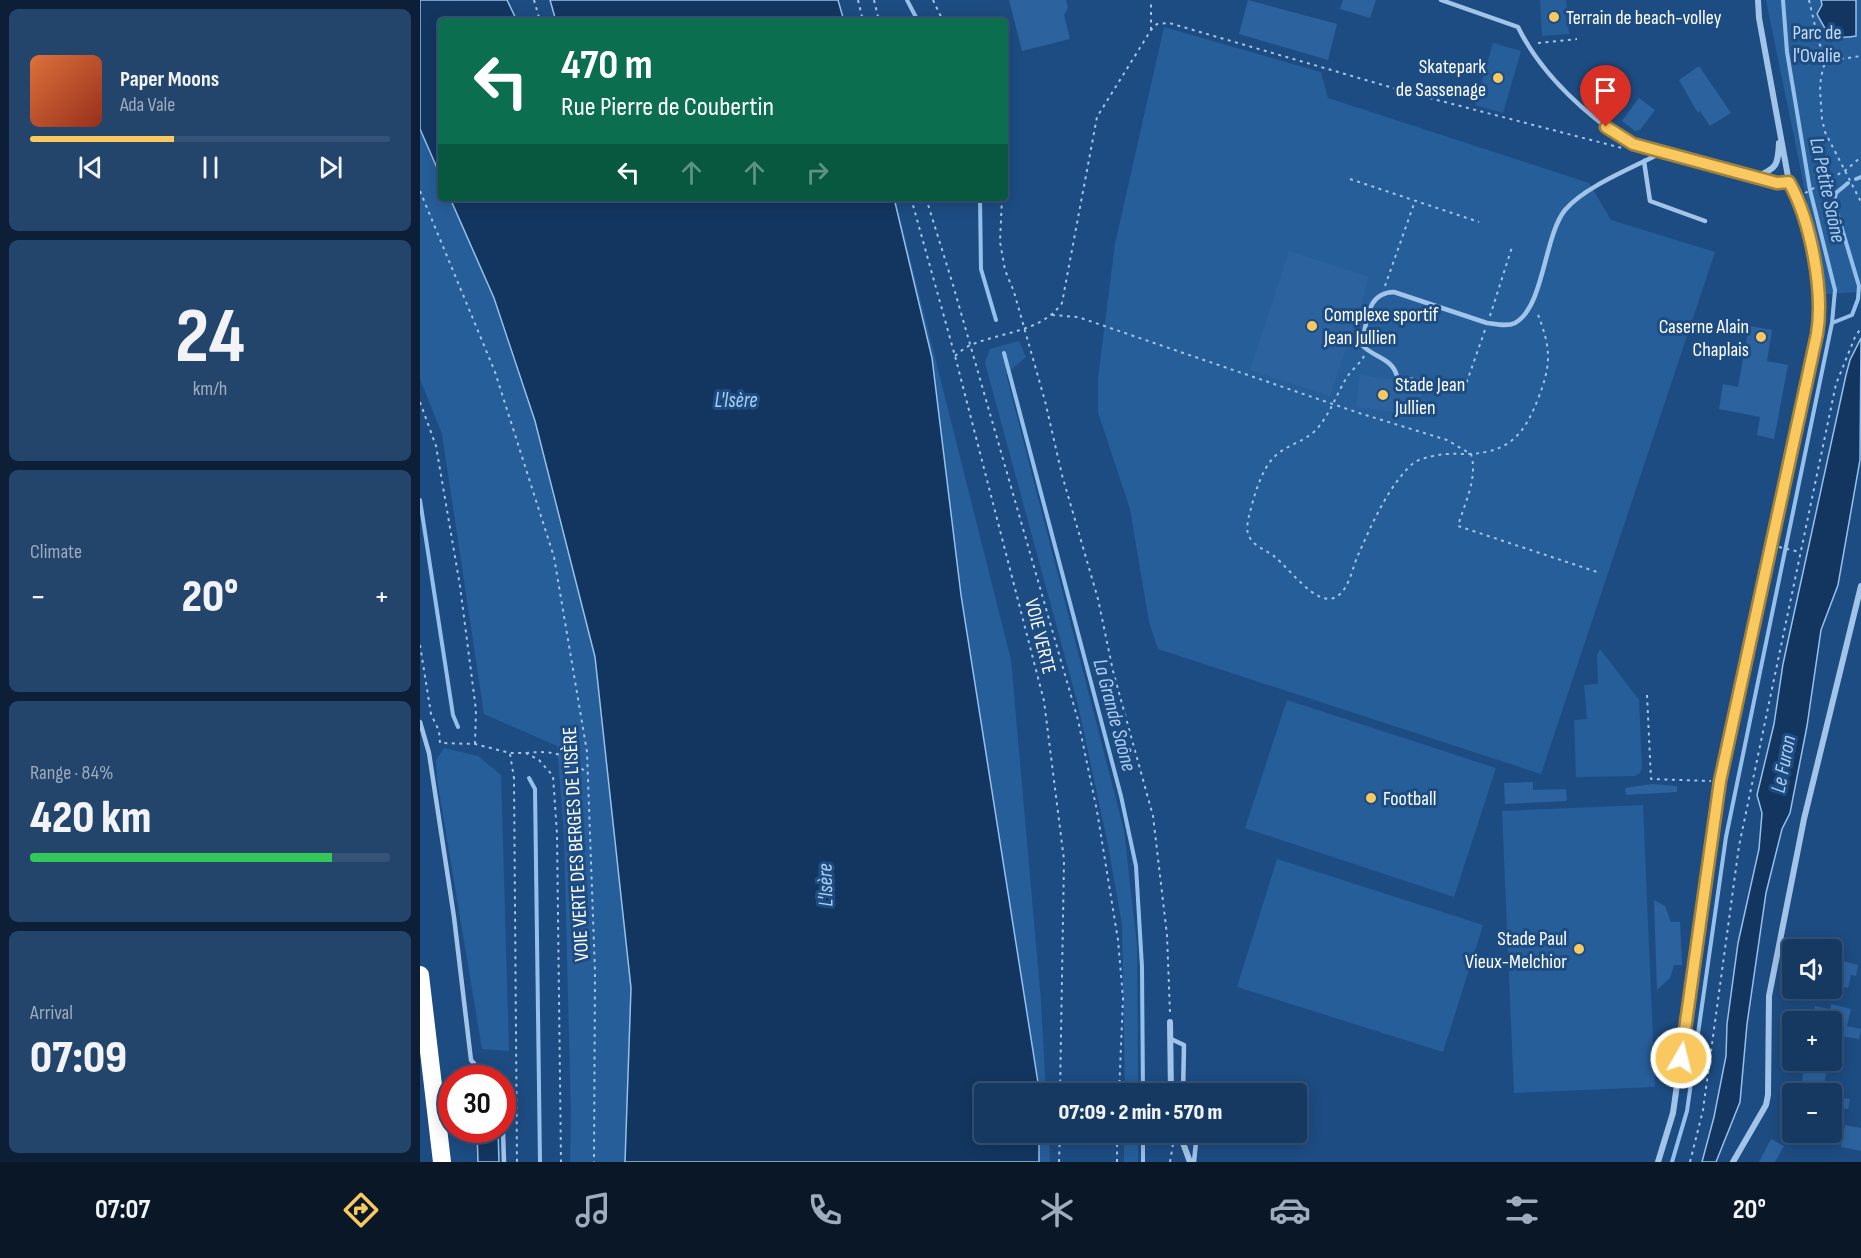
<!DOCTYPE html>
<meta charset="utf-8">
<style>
:root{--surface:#163962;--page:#23446b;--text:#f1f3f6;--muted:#9eacbe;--line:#355377;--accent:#f9c960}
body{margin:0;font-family:"Sofia Sans Condensed",sans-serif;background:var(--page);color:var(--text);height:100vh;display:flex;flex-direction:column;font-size:22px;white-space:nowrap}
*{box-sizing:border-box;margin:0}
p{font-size:20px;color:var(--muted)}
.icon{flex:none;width:33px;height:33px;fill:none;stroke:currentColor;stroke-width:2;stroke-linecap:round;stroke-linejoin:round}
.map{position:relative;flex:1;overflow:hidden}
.drawer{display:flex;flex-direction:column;gap:9px;padding:9px;background:#0c1f36;width:420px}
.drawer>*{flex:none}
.guide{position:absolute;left:18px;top:18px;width:570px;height:183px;border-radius:6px;box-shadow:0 3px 15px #0003,0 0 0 2px var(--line);background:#0b6e4f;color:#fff;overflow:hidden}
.controls{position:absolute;left:1362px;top:939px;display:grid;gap:12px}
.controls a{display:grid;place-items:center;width:60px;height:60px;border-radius:6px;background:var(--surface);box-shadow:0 3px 15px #0003,0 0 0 2px var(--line);font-size:30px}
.speed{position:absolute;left:18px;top:1065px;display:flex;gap:12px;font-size:30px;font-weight:700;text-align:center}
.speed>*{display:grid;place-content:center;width:78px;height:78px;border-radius:50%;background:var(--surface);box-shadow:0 3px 15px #0003,0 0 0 2px var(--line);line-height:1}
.speed .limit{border:9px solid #d22;background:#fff;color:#111}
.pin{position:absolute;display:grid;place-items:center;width:51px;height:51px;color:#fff;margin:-62px -26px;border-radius:50% 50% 50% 0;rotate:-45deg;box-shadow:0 0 6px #0007}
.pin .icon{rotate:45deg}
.me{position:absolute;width:66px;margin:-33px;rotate:8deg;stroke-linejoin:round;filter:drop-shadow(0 0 4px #0008)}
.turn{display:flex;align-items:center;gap:21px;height:126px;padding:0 24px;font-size:27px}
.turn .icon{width:78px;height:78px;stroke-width:2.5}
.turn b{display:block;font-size:42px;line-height:51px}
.lanes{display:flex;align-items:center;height:57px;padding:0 24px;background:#0003;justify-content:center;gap:30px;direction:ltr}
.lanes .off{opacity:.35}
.big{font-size:45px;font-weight:800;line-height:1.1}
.drawer .tile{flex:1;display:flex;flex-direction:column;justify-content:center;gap:9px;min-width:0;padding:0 21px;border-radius:9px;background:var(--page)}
.drawer .dial{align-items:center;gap:0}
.dial b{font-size:78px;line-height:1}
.song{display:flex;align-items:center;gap:18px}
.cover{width:72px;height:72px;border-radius:9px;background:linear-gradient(135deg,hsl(20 70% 55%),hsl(10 70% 35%))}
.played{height:6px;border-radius:3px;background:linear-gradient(90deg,var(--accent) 40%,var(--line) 40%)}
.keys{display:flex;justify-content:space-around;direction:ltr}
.heat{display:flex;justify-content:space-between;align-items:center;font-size:33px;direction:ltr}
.charge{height:9px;border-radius:4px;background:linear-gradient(90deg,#34c759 84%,var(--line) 0)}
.trip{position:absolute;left:554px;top:1083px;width:333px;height:60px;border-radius:6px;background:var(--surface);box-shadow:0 3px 15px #0003,0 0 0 2px var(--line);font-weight:800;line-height:60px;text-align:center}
.tab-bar{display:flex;height:96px;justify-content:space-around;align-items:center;background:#091727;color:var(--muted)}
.tab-bar .icon{width:42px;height:42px}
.tab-bar .current{color:var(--accent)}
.tab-bar b{font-size:27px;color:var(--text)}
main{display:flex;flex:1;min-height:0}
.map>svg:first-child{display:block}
.green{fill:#265e9a}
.water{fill:#133660;stroke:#95c0eb;stroke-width:1.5}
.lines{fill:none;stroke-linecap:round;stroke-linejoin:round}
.stream{stroke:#95c0eb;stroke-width:4}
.building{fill:#2c639f}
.path{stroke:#a2c4e9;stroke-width:2;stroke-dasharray:3 4.5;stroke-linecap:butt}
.lane{stroke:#a2c4e9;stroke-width:4.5}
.street{stroke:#a2c4e9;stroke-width:6}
.highway{stroke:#fff;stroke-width:18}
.route-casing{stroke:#a2833e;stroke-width:15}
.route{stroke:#f9c960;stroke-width:10}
.poi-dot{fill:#f9c960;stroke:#1d4c82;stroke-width:2}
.labels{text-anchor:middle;stroke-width:6;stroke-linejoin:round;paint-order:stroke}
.poi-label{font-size:20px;fill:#fff;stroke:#1d4c82;text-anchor:start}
.park-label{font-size:20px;fill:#c6def7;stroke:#1d4c82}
.street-label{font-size:20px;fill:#fff;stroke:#1d4c82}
.water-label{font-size:21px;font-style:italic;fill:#adcef1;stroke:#1d4c82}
</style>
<main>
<section class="drawer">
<div class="tile">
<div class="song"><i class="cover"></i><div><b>Paper Moons</b><p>Ada Vale</p></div></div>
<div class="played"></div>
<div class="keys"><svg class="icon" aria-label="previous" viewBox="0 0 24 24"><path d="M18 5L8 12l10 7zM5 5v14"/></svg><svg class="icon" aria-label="pause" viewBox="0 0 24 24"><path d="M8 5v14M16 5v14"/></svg><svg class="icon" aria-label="next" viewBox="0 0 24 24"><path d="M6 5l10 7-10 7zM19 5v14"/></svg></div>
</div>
<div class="tile dial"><b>24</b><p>km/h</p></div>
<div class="tile"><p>Climate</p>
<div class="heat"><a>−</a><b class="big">20°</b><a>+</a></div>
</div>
<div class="tile"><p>Range · 84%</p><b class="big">420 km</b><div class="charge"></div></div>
<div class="tile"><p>Arrival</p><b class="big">07:09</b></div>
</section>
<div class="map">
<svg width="1441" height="1162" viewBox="0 0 1441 1162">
<rect width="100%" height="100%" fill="#1d4c82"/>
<path class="green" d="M 1120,0 L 1146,0 L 1149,34 L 1122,36 Z
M 1346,0 L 1441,0 L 1441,292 L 1406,294 Z
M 744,27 L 901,72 L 908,98 L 1169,183 L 1191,220 L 1295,252 L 1121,774 L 738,649 L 729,622 L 710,509 L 678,412 L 678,378 L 695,244 Z
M 1073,43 L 1101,51 L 1083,113 L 1055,105 Z
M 0,129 L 21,177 L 21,198 L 30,198 L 74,298 L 115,421 L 175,657 L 211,988 L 241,1162 L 150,1162 L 151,1119 L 144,833 L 137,746 L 64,714 L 22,434 L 0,379 Z
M 468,198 L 475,198 L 591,660 L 621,1001 L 626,1093 L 588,1093 Z
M 599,341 L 606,357 L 586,374 L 704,830 L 717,946 L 718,1093 L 705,1093 L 702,924 L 687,840 L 658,705 L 565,363 L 570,349 Z
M 1180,649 L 1219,700 L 1222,768 L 1220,773 L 1215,776 L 1156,777 L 1154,720 L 1167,719 L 1164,685 L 1178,684 L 1177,655 Z
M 867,700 L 1076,768 L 1034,897 L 825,828 Z
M 24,748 L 58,756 L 81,775 L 89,1051 L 62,1049 L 17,779 L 16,760 Z
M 1223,805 L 1235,1087 L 1094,1093 L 1082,811 Z
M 857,859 L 1063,925 L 1023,1052 L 817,987 Z
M 589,1133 L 629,1133 L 630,1162 L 590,1162 Z
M 704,1133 L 718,1133 L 718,1162 L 704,1162 Z"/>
<path class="water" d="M 0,0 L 87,0 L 97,21 L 21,21 L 21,177 L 0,129 Z
M 130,0 L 418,0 L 424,21 L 136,21 Z
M 1401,0 L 1436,0 L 1436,36 C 1410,40 1409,36 1397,14 L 1402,5 Z
M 30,198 L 474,198 L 512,358 L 541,595 L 619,1089 L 619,1093 L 564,1094 L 564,1132 L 619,1133 L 619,1162 L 205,1162 L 211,988 L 175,657 L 115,421 L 74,298 Z
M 1441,338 L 1440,460 L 1418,585 L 1401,630 L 1387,726 L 1370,813 L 1362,829 L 1346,893 L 1327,1024 L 1320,1102 L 1296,1162 L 1282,1162 L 1294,1117 L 1306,1056 L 1307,1024 L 1318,943 L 1339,849 L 1342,813 L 1337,795 L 1354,724 L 1363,664 L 1426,375 L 1430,360 Z
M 57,1130 L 78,1130 L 79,1162 L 58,1162 Z"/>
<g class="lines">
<path class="stream" d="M 487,0 L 498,21
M 1436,179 L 1441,177
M 560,198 L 561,269 L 576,320
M 1412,323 L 1432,315 L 1438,299 L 1439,286 L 1414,202 L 1416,193 L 1428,183
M 584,353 L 701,796 L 716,866 L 722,967 L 723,1094
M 0,500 L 33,715 L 38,727
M 109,778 L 115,789 L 120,1162
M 723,1132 L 723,1162
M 1252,1162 L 1267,1111 L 1306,837 L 1412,323 L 1415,290 L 1390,190 L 1367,52 L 1363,0"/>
</g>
<path class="building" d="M 589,0 L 646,0 L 648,8 L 644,15 L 650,39 L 602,51 Z
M 828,0 L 917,24 L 908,60 L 819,34 Z
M 923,0 L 956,0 L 950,18 L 920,9 Z
M 1279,66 L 1311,113 L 1290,126 L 1280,111 L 1278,113 L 1259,80 Z
M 1219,98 L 1235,110 L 1220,130 L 1215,131 L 1202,121 Z
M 869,251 L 949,277 L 942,300 L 944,314 L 935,318 L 940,328 L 930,336 L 910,396 L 830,370 Z
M 1329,326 L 1352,330 L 1347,361 L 1368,365 L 1354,439 L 1337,435 L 1340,417 L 1299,409 L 1303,384 L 1318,387 Z
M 940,375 L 1003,384 L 998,415 L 936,407 Z
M 1113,782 L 1113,790 L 1146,789 L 1147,801 L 1085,804 L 1084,783 Z
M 1232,784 L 1257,786 L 1257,792 L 1206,795 L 1205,788 Z
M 1234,900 L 1245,906 L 1251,922 L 1260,922 L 1262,965 L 1254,965 L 1250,978 L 1237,990 Z
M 1423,961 L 1438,965 L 1436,976 L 1431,975 L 1428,988 L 1412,984 L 1417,963 L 1423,964 Z
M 1411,1004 L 1431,1009 L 1427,1026 L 1441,1029 L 1439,1039 L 1415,1035 L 1416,1027 L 1412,1026 L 1412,1022 L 1391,1022 L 1395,1006 L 1410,1009 Z
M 1385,1062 L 1402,1065 L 1401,1069 L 1407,1070 L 1403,1088 L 1397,1087 L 1397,1090 L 1381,1087 Z
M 1417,1097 L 1430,1099 L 1428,1109 L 1416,1107 Z
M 1372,1113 L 1372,1132 L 1361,1132 L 1361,1114 Z
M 1425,1125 L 1441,1128 L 1441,1151 L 1421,1147 Z
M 1351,1139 L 1364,1146 L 1355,1162 L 1339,1162 Z"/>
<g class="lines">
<path class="path" d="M 114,0 L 120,21
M 438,0 L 443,21
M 454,0 L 459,21
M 513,0 L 523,21
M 1389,0 L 1399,43 L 1406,58 L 1401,77 L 1400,90 L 1402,119 L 1405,132 L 1441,202
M 731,30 L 731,0
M 1118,43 L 1157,39
M 1406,58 L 1414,60 L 1441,56
M 930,179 L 1059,222
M 0,191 L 75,372 L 134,557 L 167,752 L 175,972 L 174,1162
M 1385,193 L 1426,170 L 1441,157
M 491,198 L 535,356 L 624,701 L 644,860 L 640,1094
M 506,198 L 533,285 L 658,720 L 677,811 L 698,940 L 703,998 L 699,1094
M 582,198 L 580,242 L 585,270 L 594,292 L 625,401 L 642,475 L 678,599 L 693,671 L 733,816 L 747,935 L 750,1013
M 965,286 L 995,201
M 632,315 L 658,317 L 939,413 L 1027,440 L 1051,454 C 1058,478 1045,502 1038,526 L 1180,573
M 1070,316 L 1092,247
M 535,356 C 540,352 545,347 551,345 C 581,332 622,332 642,303 L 677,117 L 731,30 L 737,24 L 749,23 L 994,94 L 1202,148
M 944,356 C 941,363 932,369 927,377 C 916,395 910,415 895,431 C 884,441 871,444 860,452 C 843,463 835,493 830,512 C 828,520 825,531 830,538 C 835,547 848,551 855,557 C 869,568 897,608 916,597 C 930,589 932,567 939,553 C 952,524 966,491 989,467 C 996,460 1003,458 1013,456 C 1025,453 1037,454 1049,454 C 1089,452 1104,435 1118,399 C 1132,363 1131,348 1117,312
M 983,377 L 1045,387 L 1065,330
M 0,402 L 16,446 L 40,586 L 56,710 L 55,744
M 1359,547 L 1380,552
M 0,645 L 11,714 L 19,731 L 20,743 L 55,744 L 90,753 L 106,753 L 119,760 L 133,776 L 137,834 L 141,1162
M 1227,695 L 1231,779 L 1291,781
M 106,753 C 135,750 146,754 168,774
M 90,754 L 94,778 L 97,1162
M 639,1162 L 640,1132
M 697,1162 L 697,1132
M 750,1162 L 753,1144
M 1270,1162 L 1283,1110 L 1319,846 L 1416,384 L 1435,337 L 1441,328"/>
<path class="lane" d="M 1021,0 L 1098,27 C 1117,66 1152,101 1186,127
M 1224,161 L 1230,201 L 1285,221
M 977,376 C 972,358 955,358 943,346 L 942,342 C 948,320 946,293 974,292 L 1067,323 C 1076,324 1087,327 1095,323 C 1124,307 1124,236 1145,210 C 1164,187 1214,167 1241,153
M 0,722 L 9,753 L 34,917 L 51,1060 L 66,1078
M 751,1039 L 764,1045 L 763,1094
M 82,1100 L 84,1162
M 774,1162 L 777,1132"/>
<path class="street" d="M 1186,127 L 1213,144 L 1357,183 L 1369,182
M 1335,177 C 1357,169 1358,165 1359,143
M 750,1022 L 751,1094
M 759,1132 L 770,1162
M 1238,1162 L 1253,1113 L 1300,781 L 1400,318 C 1400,276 1390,219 1369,182 L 1339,18 L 1338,0
M 1313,1162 L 1346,1105 L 1348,1095 L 1349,996 L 1384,819 L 1441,586"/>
<path class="highway" d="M 0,975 L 22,1162"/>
</g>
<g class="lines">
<g class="route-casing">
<path id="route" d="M 1186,127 L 1213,144 L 1357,183 L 1369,182 C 1391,221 1404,291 1397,334 L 1300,781 L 1261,1058"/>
</g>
<use href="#route" class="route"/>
</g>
<g class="poi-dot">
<circle cx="1134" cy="17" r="6"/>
<circle cx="1078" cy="78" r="6"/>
<circle cx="892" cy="326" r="6"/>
<circle cx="1341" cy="337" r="6"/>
<circle cx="963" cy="395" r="6"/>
<circle cx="951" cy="798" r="6"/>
<circle cx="1159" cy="949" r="6"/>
</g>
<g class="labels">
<g class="poi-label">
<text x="1146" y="24">Terrain de beach-volley</text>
<text x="1066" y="73" text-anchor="end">Skatepark<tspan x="1066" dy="23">de Sassenage</tspan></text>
<text x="904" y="321">Complexe sportif<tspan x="904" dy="23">Jean Jullien</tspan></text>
<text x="1329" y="333" text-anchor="end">Caserne Alain<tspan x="1329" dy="23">Chaplais</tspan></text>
<text x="975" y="391">Stade Jean<tspan x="975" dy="23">Jullien</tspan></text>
<text x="963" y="805">Football</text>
<text x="1147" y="945" text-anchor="end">Stade Paul<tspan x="1147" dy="23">Vieux-Melchior</tspan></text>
</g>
<g class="park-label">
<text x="1397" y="39">Parc de<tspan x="1397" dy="23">l'Ovalie</tspan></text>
</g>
<g class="street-label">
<text transform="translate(621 636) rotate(76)" y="7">VOIE VERTE</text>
<text transform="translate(155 844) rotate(-93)" y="7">VOIE VERTE DES BERGES DE L'ISÈRE</text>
</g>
<g class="water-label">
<text transform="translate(1408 190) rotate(78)" y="7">La Petite Saône</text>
<text x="316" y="407">L'Isère</text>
<text transform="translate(695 715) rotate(75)" y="7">La Grande Saône</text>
<text transform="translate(1363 764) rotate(-79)" y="7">Le Furon</text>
<text transform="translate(405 885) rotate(-91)" y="7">L'Isère</text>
</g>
</g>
</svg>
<div class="controls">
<a><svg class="icon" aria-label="sound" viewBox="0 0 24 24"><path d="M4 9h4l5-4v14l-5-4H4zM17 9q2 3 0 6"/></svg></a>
<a>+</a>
<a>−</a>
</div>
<div class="speed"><div class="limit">30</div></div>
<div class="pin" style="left:1186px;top:127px;background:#d93025"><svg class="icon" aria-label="arrive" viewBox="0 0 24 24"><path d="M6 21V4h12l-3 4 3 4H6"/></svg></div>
<svg class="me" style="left:1261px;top:1058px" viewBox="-20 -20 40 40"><circle r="17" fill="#f9c960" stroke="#fff" stroke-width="3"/><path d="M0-11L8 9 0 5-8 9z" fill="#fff"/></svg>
<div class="trip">07:09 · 2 min · 570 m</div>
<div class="guide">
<div class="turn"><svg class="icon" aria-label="left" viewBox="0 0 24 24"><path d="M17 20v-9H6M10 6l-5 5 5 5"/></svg><div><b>470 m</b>Rue Pierre de Coubertin</div></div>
<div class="lanes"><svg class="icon" aria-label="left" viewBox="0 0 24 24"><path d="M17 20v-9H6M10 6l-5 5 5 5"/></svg><svg class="icon off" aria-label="ahead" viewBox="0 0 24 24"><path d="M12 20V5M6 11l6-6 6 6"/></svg><svg class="icon off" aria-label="ahead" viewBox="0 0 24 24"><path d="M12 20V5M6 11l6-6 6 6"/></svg><svg class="icon off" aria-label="right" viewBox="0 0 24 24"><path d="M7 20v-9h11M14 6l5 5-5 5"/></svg></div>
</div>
</div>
</main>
<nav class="tab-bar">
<b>07:07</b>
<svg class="icon current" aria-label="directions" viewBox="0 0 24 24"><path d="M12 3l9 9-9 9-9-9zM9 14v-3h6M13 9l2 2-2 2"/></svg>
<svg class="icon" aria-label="music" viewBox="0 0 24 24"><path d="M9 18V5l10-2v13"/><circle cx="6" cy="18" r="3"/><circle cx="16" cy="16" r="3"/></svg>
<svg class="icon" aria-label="phone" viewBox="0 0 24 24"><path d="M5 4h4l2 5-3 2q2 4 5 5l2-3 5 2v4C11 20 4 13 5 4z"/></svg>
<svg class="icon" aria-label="climate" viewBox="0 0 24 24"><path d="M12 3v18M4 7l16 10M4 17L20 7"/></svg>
<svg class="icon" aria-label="car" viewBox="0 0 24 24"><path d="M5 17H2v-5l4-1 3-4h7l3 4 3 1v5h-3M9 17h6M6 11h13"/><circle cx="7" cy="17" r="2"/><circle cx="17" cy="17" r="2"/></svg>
<svg class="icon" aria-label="filters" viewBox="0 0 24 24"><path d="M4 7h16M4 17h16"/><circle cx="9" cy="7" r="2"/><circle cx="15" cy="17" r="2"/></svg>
<b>20°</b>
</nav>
